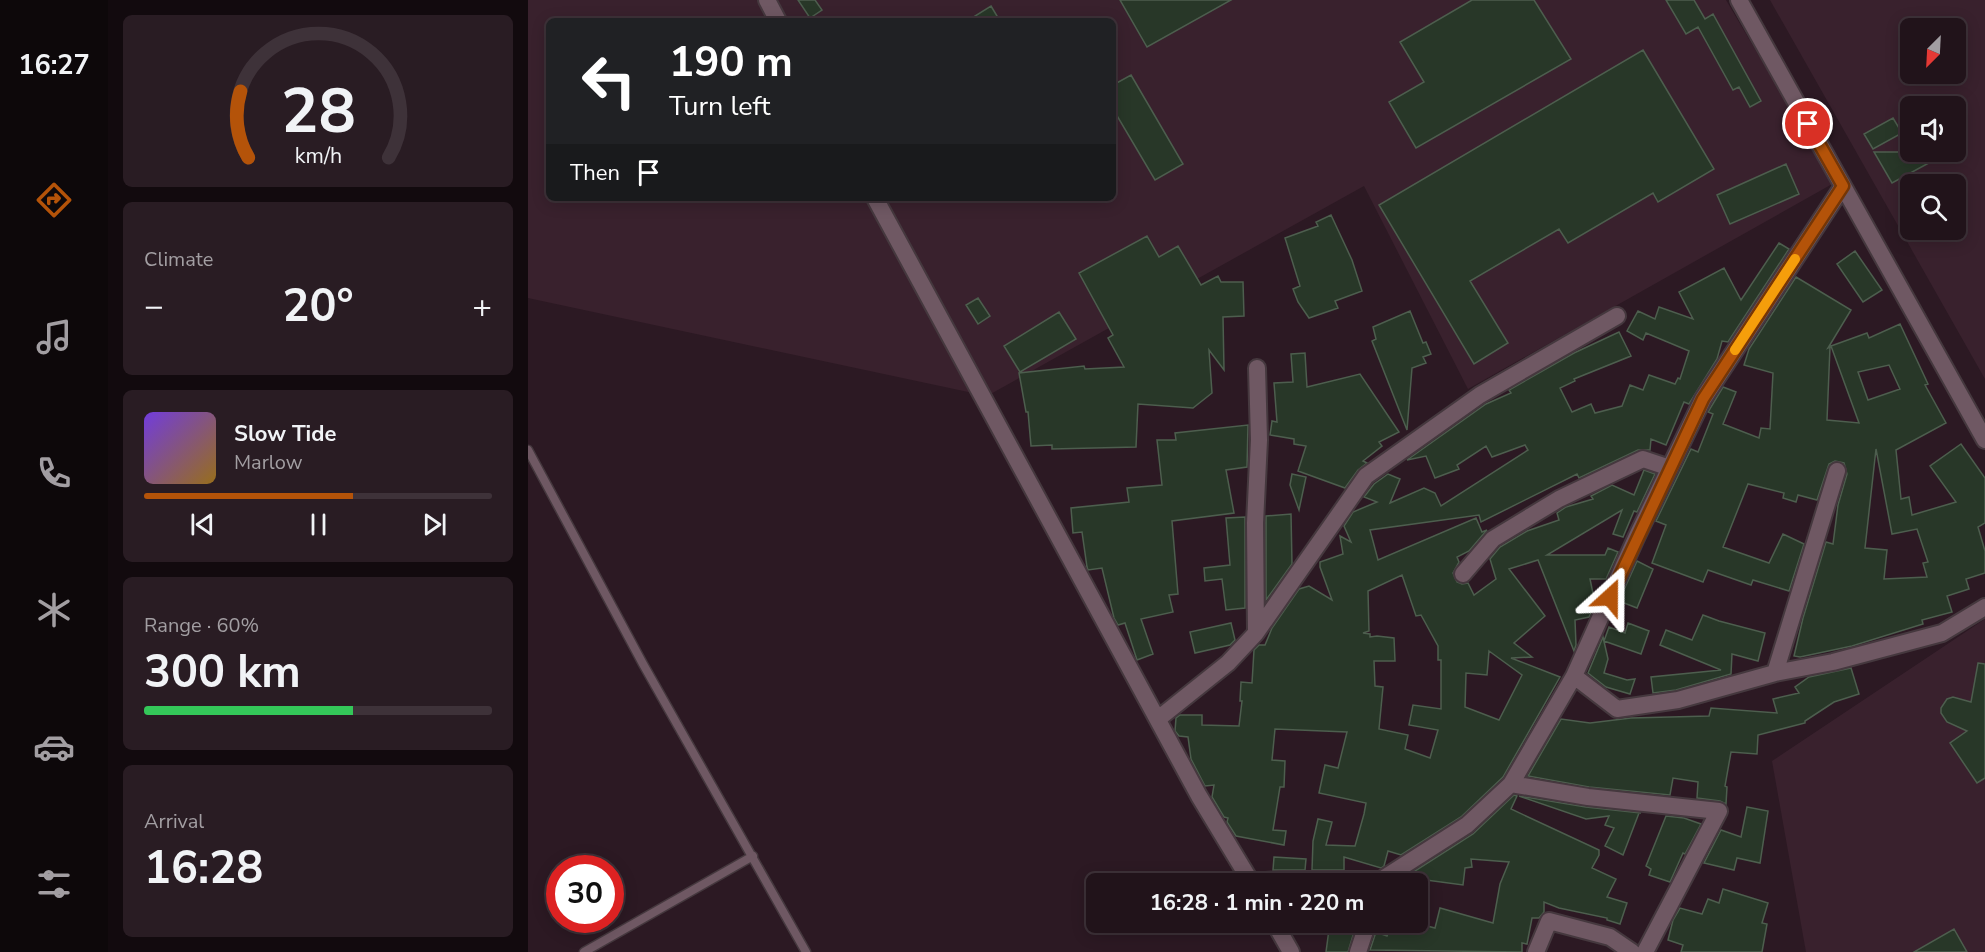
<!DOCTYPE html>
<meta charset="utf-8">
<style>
:root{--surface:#21131a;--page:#291c23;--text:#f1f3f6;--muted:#a29ea2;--line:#3e3239;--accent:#b45309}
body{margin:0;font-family:"Nunito Sans",sans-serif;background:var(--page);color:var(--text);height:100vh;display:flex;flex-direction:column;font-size:22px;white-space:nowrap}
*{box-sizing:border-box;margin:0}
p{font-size:20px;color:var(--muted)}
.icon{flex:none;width:33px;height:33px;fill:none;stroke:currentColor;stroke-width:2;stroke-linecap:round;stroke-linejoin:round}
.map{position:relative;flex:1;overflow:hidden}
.side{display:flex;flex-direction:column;gap:15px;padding:15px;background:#120a0e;width:420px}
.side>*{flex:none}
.banner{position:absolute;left:18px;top:18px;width:570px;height:183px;border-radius:9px;box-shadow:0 3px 15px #0003,0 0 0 2px var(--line);background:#202124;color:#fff;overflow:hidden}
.needle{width:39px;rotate:204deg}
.controls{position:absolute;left:1372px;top:18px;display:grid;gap:12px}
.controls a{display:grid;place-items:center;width:66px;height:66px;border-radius:9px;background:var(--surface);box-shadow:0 3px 15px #0003,0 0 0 2px var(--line);font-size:30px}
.speed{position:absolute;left:18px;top:855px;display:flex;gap:12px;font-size:30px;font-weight:700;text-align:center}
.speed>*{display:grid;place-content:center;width:78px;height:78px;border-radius:50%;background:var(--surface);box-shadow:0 3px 15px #0003,0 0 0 2px var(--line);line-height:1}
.speed .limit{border:9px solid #d22;background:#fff;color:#111}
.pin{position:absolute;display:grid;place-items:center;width:51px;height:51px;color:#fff;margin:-26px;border:3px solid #fff;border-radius:50%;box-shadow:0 2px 6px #0007}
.me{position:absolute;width:66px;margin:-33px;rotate:24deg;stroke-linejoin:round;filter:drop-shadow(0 0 4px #0008)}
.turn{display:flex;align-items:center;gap:21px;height:126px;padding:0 24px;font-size:27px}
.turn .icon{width:78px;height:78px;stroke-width:2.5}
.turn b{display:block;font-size:42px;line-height:51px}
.then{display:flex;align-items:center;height:57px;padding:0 24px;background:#0003;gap:12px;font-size:22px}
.big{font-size:45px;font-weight:700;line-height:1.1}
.side .widget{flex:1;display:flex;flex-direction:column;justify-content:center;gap:9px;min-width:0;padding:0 21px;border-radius:9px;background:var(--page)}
.side .dial{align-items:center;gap:0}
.dial svg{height:156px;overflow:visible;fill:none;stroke:var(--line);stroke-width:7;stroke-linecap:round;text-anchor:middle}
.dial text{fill:var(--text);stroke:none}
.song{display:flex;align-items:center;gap:18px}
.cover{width:72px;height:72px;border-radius:9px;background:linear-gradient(135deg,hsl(260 70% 55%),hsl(40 70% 35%))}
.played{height:6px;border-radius:3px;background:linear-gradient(90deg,var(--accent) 60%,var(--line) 60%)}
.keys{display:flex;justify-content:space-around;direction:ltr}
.heat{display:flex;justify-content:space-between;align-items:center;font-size:33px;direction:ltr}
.charge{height:9px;border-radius:4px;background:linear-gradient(90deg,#34c759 60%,var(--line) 0)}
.trip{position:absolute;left:558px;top:873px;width:342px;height:60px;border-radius:9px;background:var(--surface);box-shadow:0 3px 15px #0003,0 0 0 2px var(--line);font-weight:700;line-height:60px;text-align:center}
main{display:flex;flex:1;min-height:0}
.tabs{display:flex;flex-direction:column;width:108px;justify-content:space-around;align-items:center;background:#0d080a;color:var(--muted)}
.tabs .icon{width:42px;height:42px}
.tabs .on{color:var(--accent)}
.tabs b{font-size:27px;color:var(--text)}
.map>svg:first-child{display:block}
.built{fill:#39212d;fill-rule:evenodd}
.building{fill:#283728;stroke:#4d5e4e;stroke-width:1.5;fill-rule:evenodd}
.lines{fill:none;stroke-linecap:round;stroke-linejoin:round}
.lane-casing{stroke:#45383e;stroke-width:11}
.street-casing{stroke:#45383e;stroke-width:20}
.lane{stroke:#6f5863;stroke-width:8}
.street{stroke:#6f5863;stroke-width:16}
.route-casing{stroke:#753606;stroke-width:15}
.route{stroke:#b45309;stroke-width:10}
.slow{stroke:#f59e0b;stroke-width:10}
</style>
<main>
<nav class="tabs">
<b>16:27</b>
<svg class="icon on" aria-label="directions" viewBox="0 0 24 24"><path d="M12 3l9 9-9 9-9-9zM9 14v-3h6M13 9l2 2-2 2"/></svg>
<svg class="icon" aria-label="music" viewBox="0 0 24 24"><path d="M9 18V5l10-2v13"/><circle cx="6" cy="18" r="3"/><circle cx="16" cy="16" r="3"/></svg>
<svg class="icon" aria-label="phone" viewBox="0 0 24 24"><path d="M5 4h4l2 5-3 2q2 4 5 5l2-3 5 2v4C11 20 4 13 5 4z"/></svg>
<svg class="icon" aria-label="climate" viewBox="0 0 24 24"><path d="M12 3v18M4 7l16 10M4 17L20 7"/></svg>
<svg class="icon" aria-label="car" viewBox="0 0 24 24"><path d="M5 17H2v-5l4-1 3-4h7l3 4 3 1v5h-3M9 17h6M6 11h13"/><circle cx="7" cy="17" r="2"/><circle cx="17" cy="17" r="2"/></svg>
<svg class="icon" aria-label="filters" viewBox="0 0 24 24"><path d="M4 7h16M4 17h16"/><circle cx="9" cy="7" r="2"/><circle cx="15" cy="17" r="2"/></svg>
</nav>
<section class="side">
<div class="widget dial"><svg viewBox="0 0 100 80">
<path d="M14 69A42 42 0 1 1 86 69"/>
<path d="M14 69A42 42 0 0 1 10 35" stroke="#b45309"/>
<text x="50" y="56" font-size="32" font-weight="700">28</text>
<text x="50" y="72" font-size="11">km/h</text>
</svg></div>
<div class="widget"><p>Climate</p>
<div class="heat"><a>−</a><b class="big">20°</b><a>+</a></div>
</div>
<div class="widget">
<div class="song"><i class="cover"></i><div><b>Slow Tide</b><p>Marlow</p></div></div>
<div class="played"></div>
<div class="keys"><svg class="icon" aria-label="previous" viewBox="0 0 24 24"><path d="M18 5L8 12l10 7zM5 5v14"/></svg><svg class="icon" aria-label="pause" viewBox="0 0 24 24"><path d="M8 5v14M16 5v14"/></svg><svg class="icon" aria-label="next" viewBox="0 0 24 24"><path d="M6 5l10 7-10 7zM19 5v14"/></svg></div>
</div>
<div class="widget"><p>Range · 60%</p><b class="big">300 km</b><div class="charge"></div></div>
<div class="widget"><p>Arrival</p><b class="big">16:28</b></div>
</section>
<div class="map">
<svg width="1457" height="952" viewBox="0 0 1457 952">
<rect width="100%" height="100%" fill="#2c1923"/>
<path class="built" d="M 0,0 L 1198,0 L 1306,183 L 940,389 L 836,186 L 459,396 L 0,298 ZM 21,21 L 585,21 L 585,198 L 21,198 Z
M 1242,0 L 1457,0 L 1457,379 ZM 1383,28 L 1428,28 L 1428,74 L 1383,74 ZM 1383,106 L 1428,106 L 1428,152 L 1383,152 ZM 1383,184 L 1428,184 L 1428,230 L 1383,230 Z
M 1457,619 L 1457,952 L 1278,952 L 1244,761 Z"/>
<path class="building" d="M 270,0 L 287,0 L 294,10 L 282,18 Z
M 592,0 L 703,0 L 619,47 Z
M 944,0 L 1006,0 L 1043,59 L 888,148 L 861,102 L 896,82 L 872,42 Z
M 1138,0 L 1166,0 L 1177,19 L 1185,14 L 1233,101 L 1222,107 L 1211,87 L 1205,90 L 1170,27 L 1158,34 Z
M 463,6 L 472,21 L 439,21 Z
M 1115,50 L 1186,169 L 1130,202 L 1125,193 L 1040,243 L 1031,229 L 942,281 L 980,343 L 946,364 L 851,205 Z
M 603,75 L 655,164 L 627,180 L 585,109 L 585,85 Z
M 1365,118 L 1374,133 L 1345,149 L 1336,134 Z
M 1346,152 L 1421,152 L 1364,183 Z
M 1258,164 L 1271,194 L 1202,224 L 1189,195 Z
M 803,215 L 824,260 L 834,291 L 807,301 L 810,308 L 781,318 L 770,302 L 765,289 L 772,286 L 757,238 L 790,226 L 788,222 Z
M 619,236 L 631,257 L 650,246 L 673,285 L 690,276 L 693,282 L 715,282 L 716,316 L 695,317 L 696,370 L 681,350 L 684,393 L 665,408 L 610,404 L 608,447 L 524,449 L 524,445 L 503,446 L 500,412 L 498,412 L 491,373 L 556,366 L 557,369 L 596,367 L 580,338 L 585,335 L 551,273 Z
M 1251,243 L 1261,249 L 1200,342 L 1194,341 L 1189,359 L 1161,404 L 1156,402 L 1138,445 L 1123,439 L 1122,450 L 1110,450 L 1051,478 L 1049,474 L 953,522 L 951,515 L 842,530 L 850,560 L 948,518 L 954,532 L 959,530 L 941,551 L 929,557 L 931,562 L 925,573 L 929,582 L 934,584 L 940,583 L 946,595 L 968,579 L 962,559 L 972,547 L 999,531 L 1031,520 L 1029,513 L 1038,507 L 1065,499 L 1063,496 L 1084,485 L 1106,495 L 1116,470 L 1127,474 L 1109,512 L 1106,511 L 1095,537 L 1085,534 L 1094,510 L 1019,555 L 1077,555 L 1080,548 L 1090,552 L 1078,579 L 1062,579 L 1067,603 L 1061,617 L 1047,620 L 1048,645 L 1046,651 L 1010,560 L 981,569 L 1017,616 L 986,643 L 1004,657 L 983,658 L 1032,677 L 975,777 L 933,817 L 873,855 L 860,851 L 856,866 L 853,868 L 816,857 L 816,870 L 784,870 L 785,841 L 790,819 L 804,822 L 798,845 L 827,846 L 836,814 L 838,803 L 791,793 L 797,765 L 810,768 L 819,732 L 747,729 L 744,760 L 757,761 L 756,787 L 752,787 L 745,830 L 758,831 L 756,845 L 708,836 L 699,822 L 700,818 L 696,817 L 684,797 L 686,785 L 677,786 L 663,759 L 660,737 L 651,736 L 647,731 L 648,718 L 652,715 L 674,715 L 674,725 L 711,726 L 714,701 L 712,701 L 713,682 L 724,683 L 726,650 L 731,645 L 737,645 L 744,628 L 771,589 L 781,586 L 804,600 L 792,567 L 792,562 L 815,554 L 812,536 L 823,542 L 816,526 L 825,512 L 849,502 L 836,497 L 846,484 L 860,474 L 872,479 L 862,503 L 896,488 L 907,493 L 913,506 L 1000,450 L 997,445 L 964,457 L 958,446 L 929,465 L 931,469 L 907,478 L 898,456 L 879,460 L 958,404 L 983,393 L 981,390 L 1046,353 L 1091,332 L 1103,356 L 1046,379 L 1047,381 L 1032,388 L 1044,412 L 1063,404 L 1067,413 L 1094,406 L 1102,385 L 1115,390 L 1121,375 L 1147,384 L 1150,378 L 1152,379 L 1161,351 L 1118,333 L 1115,340 L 1099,331 L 1110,311 L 1127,319 L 1131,307 L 1165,319 L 1151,292 L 1196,268 L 1213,300 ZM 874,575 L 888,616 L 893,615 L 910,646 L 910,660 L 913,660 L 913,709 L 885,705 L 881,725 L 910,730 L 902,758 L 877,749 L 880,735 L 851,729 L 855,687 L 847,686 L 846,661 L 867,661 L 866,638 L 849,636 L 842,637 L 842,634 L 835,633 L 841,631 L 840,591 ZM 961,651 L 994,675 L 971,720 L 937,707 L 938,673 L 959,675 Z
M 1327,251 L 1354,290 L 1335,302 L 1309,264 Z
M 1268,277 L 1323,310 L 1300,348 L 1302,347 L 1299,420 L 1331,423 L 1303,346 L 1339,333 L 1341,338 L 1372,324 L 1400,384 L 1397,385 L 1418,423 L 1368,450 L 1373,499 L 1381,497 L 1384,515 L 1428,502 L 1402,466 L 1433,444 L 1457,478 L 1457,523 L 1450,527 L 1457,551 L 1457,573 L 1438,579 L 1441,589 L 1419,596 L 1424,612 L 1394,620 L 1395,624 L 1324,646 L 1272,657 L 1266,656 L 1275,618 L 1298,542 L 1305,544 L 1310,505 L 1319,474 L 1316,463 L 1307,461 L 1301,464 L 1289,500 L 1270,495 L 1268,502 L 1255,498 L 1256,493 L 1220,484 L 1195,547 L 1241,563 L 1255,534 L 1276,544 L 1261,591 L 1225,580 L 1223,585 L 1180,570 L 1175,582 L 1124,563 L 1138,525 L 1128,521 L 1163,449 L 1170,452 L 1185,414 L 1180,412 L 1195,387 L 1208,392 L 1195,424 L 1231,438 L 1233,428 L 1242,429 L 1245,373 L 1216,365 L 1221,349 ZM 1361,365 L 1372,389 L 1340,400 L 1330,372 ZM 1348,449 L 1364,534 L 1389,529 L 1400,562 L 1395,563 L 1399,577 L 1356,579 L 1359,550 L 1337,548 Z
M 450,298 L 462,316 L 450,324 L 438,305 Z
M 882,311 L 895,343 L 898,342 L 903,354 L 895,357 L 898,363 L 884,368 L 879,430 L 844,341 L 848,339 L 845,327 Z
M 531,312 L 548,339 L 492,372 L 476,346 Z
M 777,353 L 779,387 L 832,374 L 871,432 L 851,442 L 854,446 L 835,461 L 839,463 L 830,470 L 817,488 L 770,471 L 778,446 L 766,444 L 766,439 L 742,435 L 744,421 L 749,422 L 746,383 L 765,382 L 763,354 Z
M 720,425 L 719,467 L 698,470 L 706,513 L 644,521 L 650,594 L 641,595 L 645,612 L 613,619 L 625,654 L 609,660 L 597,623 L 590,625 L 586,618 L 574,568 L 560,570 L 559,567 L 554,532 L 545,533 L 543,508 L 601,502 L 599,488 L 634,485 L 629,440 L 648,440 L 647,433 Z
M 764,474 L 778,477 L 771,510 L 762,485 Z
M 763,514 L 764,564 L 738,600 L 738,516 Z
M 717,517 L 717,608 L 698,610 L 694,579 L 677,581 L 676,568 L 702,565 L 698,518 Z
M 1109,561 L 1125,569 L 1109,608 L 1091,601 Z
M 1175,615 L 1191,621 L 1237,633 L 1230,661 L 1204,654 L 1203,674 L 1148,690 L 1125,693 L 1123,677 L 1193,670 L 1132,645 L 1138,630 L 1164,640 Z
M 703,623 L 707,640 L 702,645 L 667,653 L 662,632 Z
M 1100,623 L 1121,631 L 1113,654 L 1076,641 L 1081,627 L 1097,633 Z
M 1075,637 L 1080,659 L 1076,673 L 1099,680 L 1107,679 L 1102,694 L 1078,687 L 1060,673 Z
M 1450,663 L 1457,664 L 1457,778 L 1449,783 L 1422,743 L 1439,731 L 1419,722 L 1413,713 L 1413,708 L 1419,699 L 1425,697 L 1443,702 Z
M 1323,668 L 1331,694 L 1306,702 L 1277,721 L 1277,723 L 1230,735 L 1229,754 L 1203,752 L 1197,786 L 1199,787 L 1198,804 L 1192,801 L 1169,798 L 1170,782 L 1145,778 L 1142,795 L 1061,787 L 1000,776 L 1033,719 L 1062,723 L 1103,718 L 1181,716 L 1183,708 L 1249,713 L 1245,699 L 1271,693 L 1267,687 L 1281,677 Z
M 986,795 L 989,796 L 983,809 L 1071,850 L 1071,855 L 1064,868 L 1088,879 L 1079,897 L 1099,903 L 1092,924 L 1079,920 L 1079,918 L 1031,908 L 1016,902 L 1016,912 L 1011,918 L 1004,918 L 999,944 L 994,943 L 994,952 L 842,950 L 848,932 L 859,936 L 861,931 L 866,933 L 869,922 L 884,922 L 907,928 L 912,908 L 965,923 L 972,884 L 981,862 L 943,859 L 944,867 L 937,868 L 935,885 L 898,880 L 879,876 L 945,834 Z
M 991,796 L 1058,807 L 1113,813 L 1111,813 L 1095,855 L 1077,846 L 1086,828 L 1077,825 L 1081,816 L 1058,819 Z
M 1219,807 L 1240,811 L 1232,863 L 1209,858 L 1206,870 L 1176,863 L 1193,830 L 1213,837 Z
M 1138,816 L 1156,818 L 1173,824 L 1157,854 L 1155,853 L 1142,882 L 1121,875 L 1123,869 L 1118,866 Z
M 746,857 L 778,859 L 777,870 L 745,870 Z
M 1195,889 L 1240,903 L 1234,923 L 1239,924 L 1234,952 L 1153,952 L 1155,945 L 1140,940 L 1145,920 L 1152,908 L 1174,914 L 1180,899 L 1191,903 Z
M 802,922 L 829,922 L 820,952 L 798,952 Z
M 1426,929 L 1439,952 L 1386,952 Z"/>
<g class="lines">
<g class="lane-casing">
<path id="lane" d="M 0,450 L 115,664 L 278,952
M 56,952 L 225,856"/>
</g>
<g class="street-casing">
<path id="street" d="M 239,0 L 250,21
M 1211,0 L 1457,440
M 347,198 L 671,796 L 723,882 L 754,880 L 853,880 L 939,825 L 983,784 L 1046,676 L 1108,538 L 1175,399 L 1315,186
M 935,574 L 965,539 L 1031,499 L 1115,459 L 1142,468
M 728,632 L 727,523 L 731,440 L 729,368
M 1247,673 L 1309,471
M 1046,676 L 1089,709 L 1150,700 L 1247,673 L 1305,662 L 1414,633 L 1457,607
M 630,719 L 700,663 L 728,633 L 838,476 L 952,395 L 1089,316
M 983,784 L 1060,797 L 1191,811 L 1117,952
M 746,922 L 763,952
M 830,952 L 840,922
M 1008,952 L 1021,921 L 1082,937 L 1104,952"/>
</g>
<use href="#lane" class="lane"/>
<use href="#street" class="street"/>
</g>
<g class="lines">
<g class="route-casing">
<path id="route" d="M 1082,597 L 1175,399 L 1315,186 L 1280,124"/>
</g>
<use href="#route" class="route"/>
<path class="slow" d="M 1207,350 L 1267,259"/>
</g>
</svg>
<div class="controls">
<a><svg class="needle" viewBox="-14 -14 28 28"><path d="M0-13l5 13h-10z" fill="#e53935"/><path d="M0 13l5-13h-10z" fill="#a29ea2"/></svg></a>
<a><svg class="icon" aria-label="sound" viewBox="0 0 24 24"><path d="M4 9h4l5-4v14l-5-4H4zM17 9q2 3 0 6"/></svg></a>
<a><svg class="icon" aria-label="search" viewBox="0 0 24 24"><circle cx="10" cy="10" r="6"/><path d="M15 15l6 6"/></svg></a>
</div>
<div class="speed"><div class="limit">30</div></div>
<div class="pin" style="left:1280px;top:124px;background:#d93025"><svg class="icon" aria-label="arrive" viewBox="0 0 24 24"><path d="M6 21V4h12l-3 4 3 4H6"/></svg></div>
<svg class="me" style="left:1082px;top:597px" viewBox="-20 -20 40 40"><path d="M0-17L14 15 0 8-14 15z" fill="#b45309" stroke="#fff" stroke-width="4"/></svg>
<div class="trip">16:28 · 1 min · 220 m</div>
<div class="banner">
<div class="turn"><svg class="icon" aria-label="left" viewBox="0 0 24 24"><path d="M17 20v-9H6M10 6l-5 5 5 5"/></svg><div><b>190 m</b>Turn left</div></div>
<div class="then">Then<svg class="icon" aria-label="arrive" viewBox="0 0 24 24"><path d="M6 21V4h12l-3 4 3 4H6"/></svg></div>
</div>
</div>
</main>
